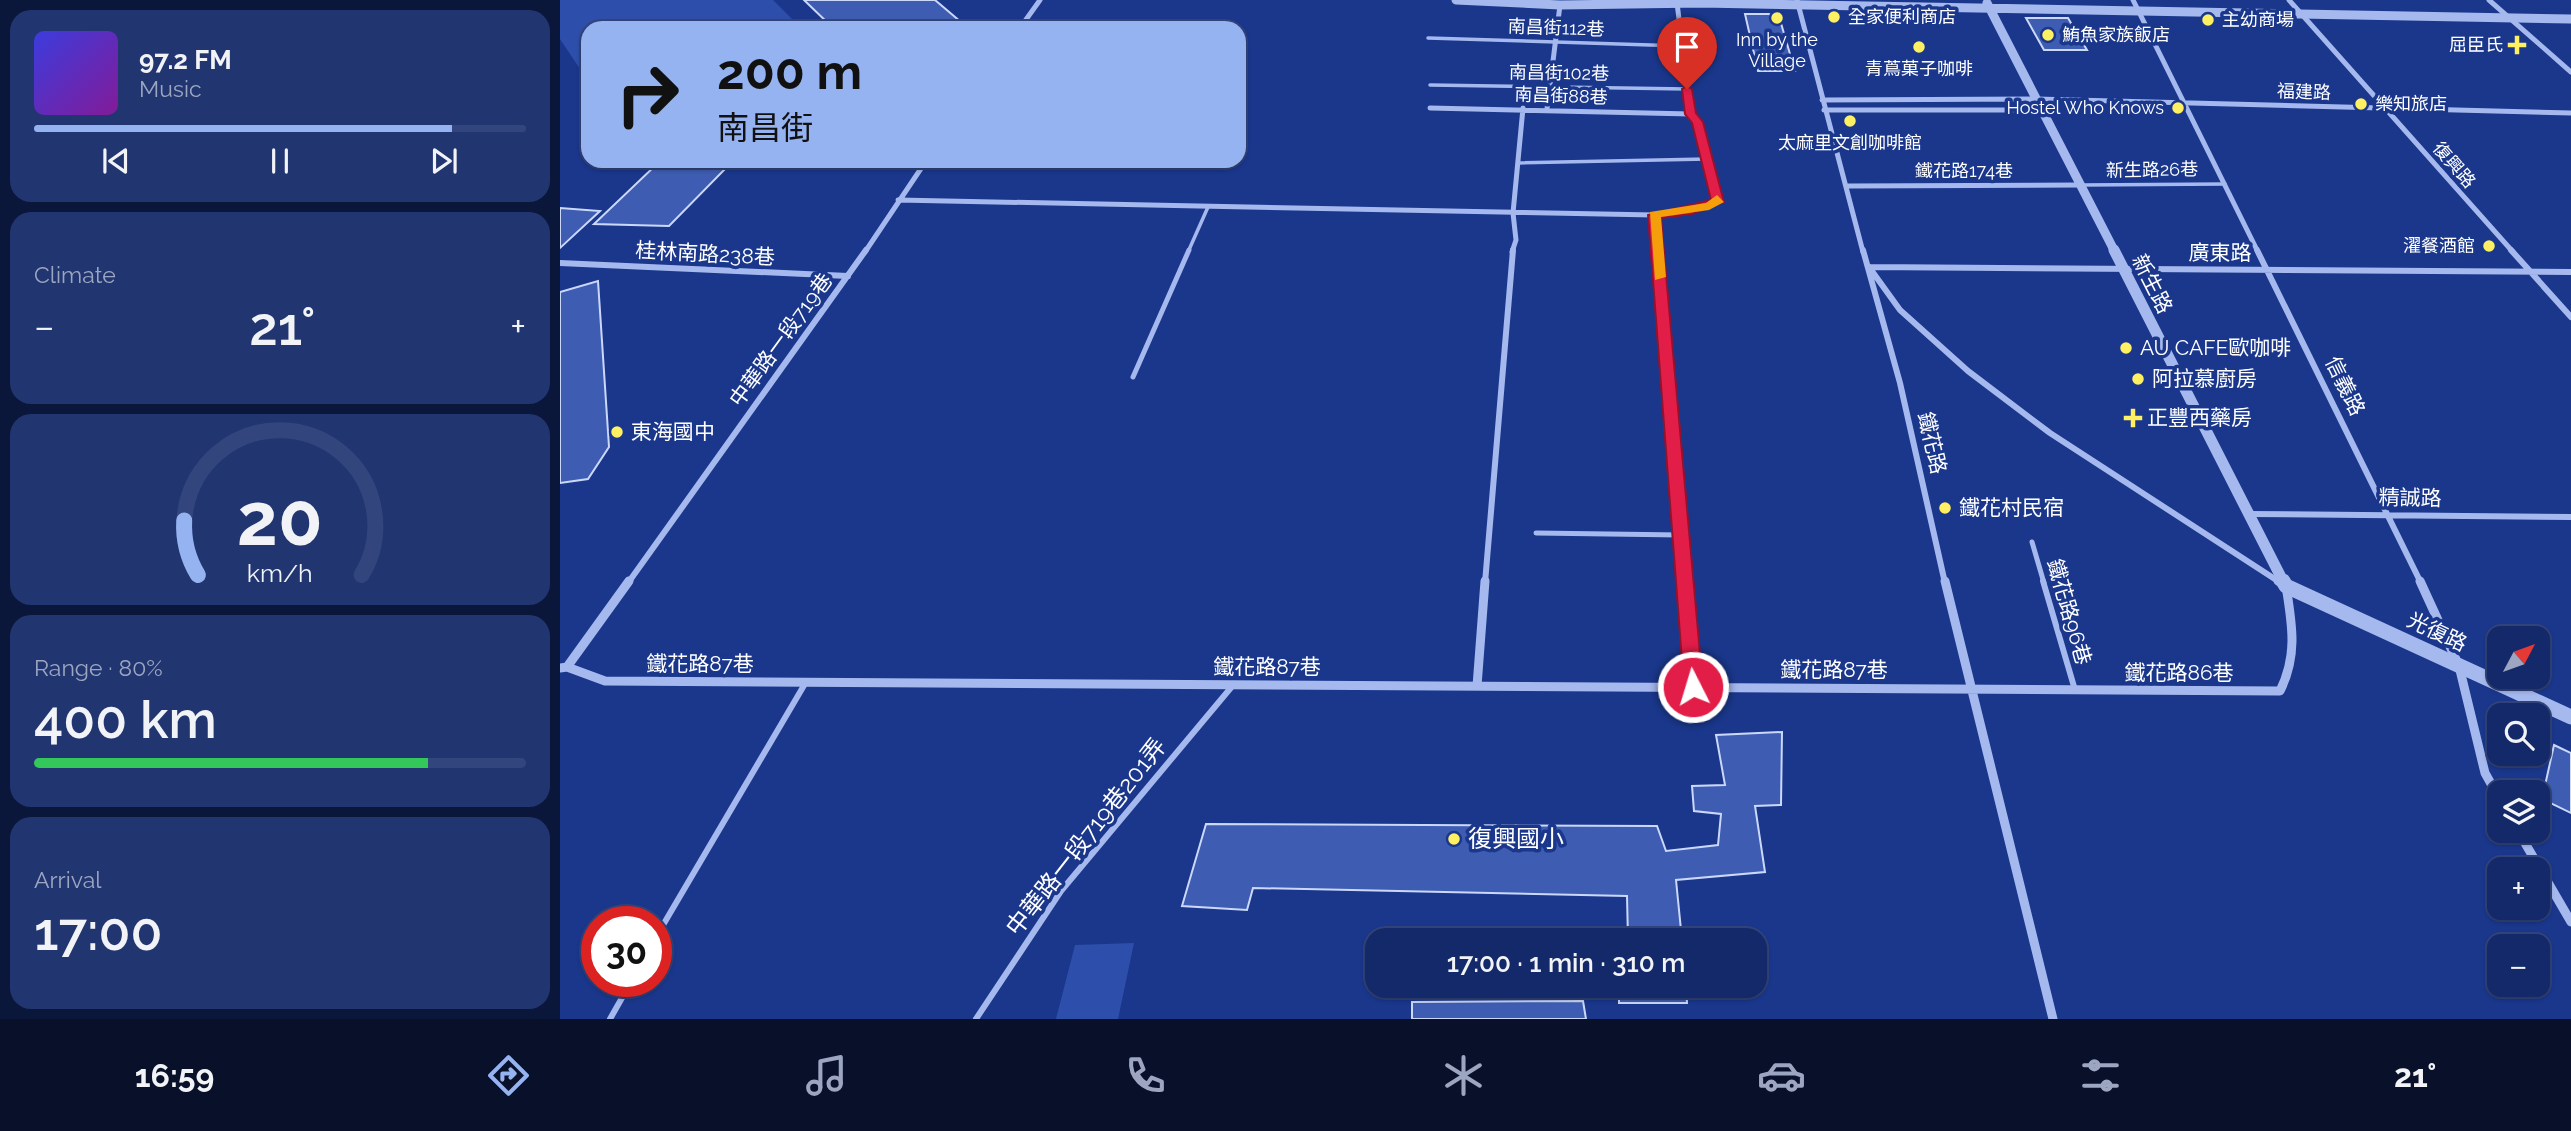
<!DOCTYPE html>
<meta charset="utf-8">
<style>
:root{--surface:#142969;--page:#213571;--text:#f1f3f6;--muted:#9da6c0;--line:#33457d;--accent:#95b2f1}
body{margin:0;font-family:Raleway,"Noto Sans TC",sans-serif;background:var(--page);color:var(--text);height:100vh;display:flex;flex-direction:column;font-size:26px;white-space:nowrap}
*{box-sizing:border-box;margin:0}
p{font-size:23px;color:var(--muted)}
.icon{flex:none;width:38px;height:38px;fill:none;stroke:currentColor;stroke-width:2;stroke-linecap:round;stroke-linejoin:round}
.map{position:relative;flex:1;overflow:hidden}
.panel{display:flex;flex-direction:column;gap:10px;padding:10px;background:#0b173a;width:560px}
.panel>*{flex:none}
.guide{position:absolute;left:21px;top:21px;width:665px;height:147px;border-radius:21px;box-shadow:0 2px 5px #0004,0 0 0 2px var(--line);background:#95b2f1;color:#111;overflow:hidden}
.needle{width:46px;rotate:49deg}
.buttons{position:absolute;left:1927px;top:626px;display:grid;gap:14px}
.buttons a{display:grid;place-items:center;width:63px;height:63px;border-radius:14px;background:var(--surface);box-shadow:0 2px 5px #0004,0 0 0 2px var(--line);font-size:35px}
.speed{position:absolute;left:21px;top:906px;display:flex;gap:14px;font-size:35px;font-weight:700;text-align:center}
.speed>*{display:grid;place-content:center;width:91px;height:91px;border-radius:50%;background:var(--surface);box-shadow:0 2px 5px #0004,0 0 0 2px var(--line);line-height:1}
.speed .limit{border:10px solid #d22;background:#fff;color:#111}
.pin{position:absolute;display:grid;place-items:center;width:60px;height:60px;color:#fff;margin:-72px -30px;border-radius:50% 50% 50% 0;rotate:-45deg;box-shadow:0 0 7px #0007}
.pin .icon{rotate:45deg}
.me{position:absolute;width:77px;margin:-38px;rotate:355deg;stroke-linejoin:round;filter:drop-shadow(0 0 5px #0008)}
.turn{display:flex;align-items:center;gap:24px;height:147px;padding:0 21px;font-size:32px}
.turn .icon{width:91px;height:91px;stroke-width:2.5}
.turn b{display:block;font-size:49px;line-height:60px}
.big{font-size:52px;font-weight:600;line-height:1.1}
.panel .tile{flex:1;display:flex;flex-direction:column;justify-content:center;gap:10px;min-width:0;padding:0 24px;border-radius:21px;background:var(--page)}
.panel .dial{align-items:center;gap:0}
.dial svg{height:182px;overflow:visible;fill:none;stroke:var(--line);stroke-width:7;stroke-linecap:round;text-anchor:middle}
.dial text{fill:var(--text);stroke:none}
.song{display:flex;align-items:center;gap:21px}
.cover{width:84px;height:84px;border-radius:10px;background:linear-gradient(135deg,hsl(240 70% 55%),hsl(290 70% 35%))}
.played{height:7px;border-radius:4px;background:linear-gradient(90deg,var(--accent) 85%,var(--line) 85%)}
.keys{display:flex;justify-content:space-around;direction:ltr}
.heat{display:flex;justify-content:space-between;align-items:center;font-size:38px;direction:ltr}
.charge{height:10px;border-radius:5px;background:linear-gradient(90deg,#34c759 80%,var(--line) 0)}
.trip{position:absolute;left:805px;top:928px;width:402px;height:70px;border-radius:21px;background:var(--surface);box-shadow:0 2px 5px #0004,0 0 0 2px var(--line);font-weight:600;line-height:70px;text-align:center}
.tab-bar{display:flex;height:112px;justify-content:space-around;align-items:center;background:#08102a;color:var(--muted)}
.tab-bar .icon{width:49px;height:49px}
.tab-bar .on{color:var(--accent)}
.tab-bar b{font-size:32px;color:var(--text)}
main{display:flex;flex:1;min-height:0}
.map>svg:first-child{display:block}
.green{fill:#2d4eaa}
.building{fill:#3e5db2;stroke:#cbd8fa;stroke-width:2}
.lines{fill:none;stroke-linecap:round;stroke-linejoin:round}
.service-far2{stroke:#a5b9ee;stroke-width:3.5}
.service-far1{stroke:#a5b9ee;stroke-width:5}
.service{stroke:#a5b9ee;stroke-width:6}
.minor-far2{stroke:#a5b9ee;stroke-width:5}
.minor-far1{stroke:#a5b9ee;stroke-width:6}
.minor{stroke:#a5b9ee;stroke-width:9}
.tertiary-far2{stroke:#a5b9ee;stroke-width:9}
.tertiary-far1{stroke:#a5b9ee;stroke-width:11}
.tertiary{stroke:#a5b9ee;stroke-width:15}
.route{fill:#e11d48;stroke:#92132f;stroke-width:2}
.slow{fill:#f59e0b}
.poi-dot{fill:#ffef62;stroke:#1a378c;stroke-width:2.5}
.labels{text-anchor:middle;stroke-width:7;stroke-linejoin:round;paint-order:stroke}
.far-poi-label{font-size:18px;fill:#fff;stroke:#1a378c;text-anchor:start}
.far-street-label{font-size:18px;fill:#fff;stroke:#1a378c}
.street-label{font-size:21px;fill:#fff;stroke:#1a378c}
.poi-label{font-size:21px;fill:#fff;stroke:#1a378c;text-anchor:start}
.near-street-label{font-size:24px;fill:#fff;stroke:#1a378c}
.near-poi-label{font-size:24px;fill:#fff;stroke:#1a378c;text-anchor:start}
</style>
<main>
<section class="panel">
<div class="tile">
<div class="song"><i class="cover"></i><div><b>97.2 FM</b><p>Music</p></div></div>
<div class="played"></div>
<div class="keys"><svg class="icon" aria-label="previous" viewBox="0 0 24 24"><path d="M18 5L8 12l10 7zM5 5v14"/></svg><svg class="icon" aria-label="pause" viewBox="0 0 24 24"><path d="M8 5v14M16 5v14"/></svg><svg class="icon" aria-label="next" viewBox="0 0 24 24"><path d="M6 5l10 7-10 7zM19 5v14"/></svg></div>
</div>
<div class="tile"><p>Climate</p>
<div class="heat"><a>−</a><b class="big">21°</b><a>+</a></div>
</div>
<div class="tile dial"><svg viewBox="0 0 100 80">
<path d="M14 69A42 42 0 1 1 86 69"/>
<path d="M14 69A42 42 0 0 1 8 45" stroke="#95b2f1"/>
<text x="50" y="56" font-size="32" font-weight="700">20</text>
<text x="50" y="72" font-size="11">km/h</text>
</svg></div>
<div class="tile"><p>Range · 80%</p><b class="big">400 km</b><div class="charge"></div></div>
<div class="tile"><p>Arrival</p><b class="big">17:00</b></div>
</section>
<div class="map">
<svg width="2011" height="1019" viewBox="0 0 2011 1019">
<rect width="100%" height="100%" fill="#1a378c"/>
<path class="green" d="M 0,0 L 213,0 L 241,28 L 28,28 L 28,81 L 0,39 Z
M 574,943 L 558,1019 L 496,1019 L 515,945 Z"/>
<path class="building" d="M 244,0 L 375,0 L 408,28 L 273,28 Z
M 1185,14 L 1209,14 L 1220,20 L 1235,71 L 1198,71 Z
M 1466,18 L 1508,18 L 1527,50 L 1484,50 Z
M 98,163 L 169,165 L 109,226 L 34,224 Z
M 0,208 L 40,211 L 0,248 Z
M 38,281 L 49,447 L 28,479 L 0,483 L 0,292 Z
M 1222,732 L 1221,805 L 1195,806 L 1205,872 L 1116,880 L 1122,940 L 1068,940 L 1067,896 L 693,888 L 687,910 L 622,906 L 646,824 L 1097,826 L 1106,851 L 1158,845 L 1161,814 L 1134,811 L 1132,786 L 1165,785 L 1156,735 Z
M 1994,745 L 2011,753 L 2011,813 L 1982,799 Z
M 1059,985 L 1126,985 L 1127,1003 L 1059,1003 Z
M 1023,1001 L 1026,1019 L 852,1019 L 852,1002 Z"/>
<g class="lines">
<path class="service-far2" d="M 868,38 L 1122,46
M 870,85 L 1127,89
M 958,163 L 1147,159
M 1521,185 L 1665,184
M 628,252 L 648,207"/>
<path class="service-far1" d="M 573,377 L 629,250
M 976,533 L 1121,535
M 1472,542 L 1484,583"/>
<path class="service" d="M 1483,581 L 1515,690
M 96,937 L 246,682
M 50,1019 L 71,982
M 416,1019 L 501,891 L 674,684"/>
<path class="minor-far2" d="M 1237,0 L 1303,252
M 1573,0 L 1698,252
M 1729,0 L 1953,252
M 1929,0 L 2011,72
M 460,28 L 480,0
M 1262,100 L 1476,99 L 2011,113
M 870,108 L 1131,114
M 987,109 L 1000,5
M 1264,110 L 1453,110 L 1472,100
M 1288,186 L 1520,185
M 338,200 L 1094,215 L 1132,211 L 1158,202 L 1138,122 L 1131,114 L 1117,3
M 1094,215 L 1097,252
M 305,252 L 366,161
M 952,252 L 956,240 L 953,213 L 963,108"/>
<path class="minor-far1" d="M 1097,250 L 1124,583
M 1303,250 L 1340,383 L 1385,583
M 1697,250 L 1861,583
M 1951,250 L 2011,317
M 0,263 L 288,276
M 1309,267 L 2011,272
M 1309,267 L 1340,310 L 1408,371 L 1490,433 L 1721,583
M 1689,514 L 2011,517
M 68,583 L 306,250
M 925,583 L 953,250"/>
<path class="minor" d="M 1124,581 L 1133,687
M 1385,581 L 1493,1019
M 1860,581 L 1899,666 L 1925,773 L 1939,798
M 7,667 L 45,681 L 1720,691 C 1738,655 1732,624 1726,586 L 1718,581
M 0,668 L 7,667 L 69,581
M 917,686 L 925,581
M 1958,831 L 2011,922"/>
<path class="tertiary-far2" d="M 896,0 L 1000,5 L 1142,3 L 2011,19
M 1427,3 L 1555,252"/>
<path class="tertiary-far1" d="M 1554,250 L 1724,583"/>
<path class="tertiary" d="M 1723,581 L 1726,586 L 2011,717"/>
</g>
<path class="route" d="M 1127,86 L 1132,89 L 1136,113 L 1143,122 L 1164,202 L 1132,214 L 1101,218 L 1143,687 L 1133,695 L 1124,687 L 1088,215 L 1151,200 L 1132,123 L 1125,114 L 1122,89 Z"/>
<path class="slow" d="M 1157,195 L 1164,202 L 1149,210 L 1101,217 L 1106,277 L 1095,280 L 1090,212 L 1146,203 Z"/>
<g class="poi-dot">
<circle cx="1274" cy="17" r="7"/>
<circle cx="1217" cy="18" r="7"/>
<circle cx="1648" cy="20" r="7"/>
<circle cx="1488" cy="35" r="7"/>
<path d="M1953.5 34.5h7v7h7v7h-7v7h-7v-7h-7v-7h7z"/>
<circle cx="1359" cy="47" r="7"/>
<circle cx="1801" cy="104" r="7"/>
<circle cx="1618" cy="108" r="7"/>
<circle cx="1290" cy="121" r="7"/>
<circle cx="1929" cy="246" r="7"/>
<circle cx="1566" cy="348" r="7"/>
<circle cx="1578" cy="379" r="7"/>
<path d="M1569.5 407.5h7v7h7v7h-7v7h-7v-7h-7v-7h7z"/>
<circle cx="57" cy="432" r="7"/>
<circle cx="1385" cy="508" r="7"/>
<circle cx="894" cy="839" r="7"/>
</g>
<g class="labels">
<g class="far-poi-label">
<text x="1288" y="23">全家便利商店</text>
<text x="1662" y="26">主幼商場</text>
<text x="1502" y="41">鮪魚家族飯店</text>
<text x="1217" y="46" text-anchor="middle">Inn by the<tspan x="1217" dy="21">Village</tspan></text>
<text x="1943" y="51" text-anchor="end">屈臣氏</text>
<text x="1359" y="75" text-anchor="middle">青蔦菓子咖啡</text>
<text x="1815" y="110">樂知旅店</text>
<text x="1604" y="114" text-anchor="end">Hostel Who Knows</text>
<text x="1290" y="149" text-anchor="middle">太麻里文創咖啡館</text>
<text x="1915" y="252" text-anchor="end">濯餐酒館</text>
</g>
<g class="far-street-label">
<text transform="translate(996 28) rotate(2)" y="6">南昌街112巷</text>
<text transform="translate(999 73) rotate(1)" y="6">南昌街102巷</text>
<text transform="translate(1744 92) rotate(2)" y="6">福建路</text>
<text transform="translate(1001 96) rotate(2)" y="6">南昌街88巷</text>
<text transform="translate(1894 165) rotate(49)" y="6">復興路</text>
<text transform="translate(1592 170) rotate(-1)" y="6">新生路26巷</text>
<text x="1404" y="177">鐵花路174巷</text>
</g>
<g class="street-label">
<text x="1660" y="260">廣東路</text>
<text transform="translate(145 254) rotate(3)" y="7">桂林南路238巷</text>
<text transform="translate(1592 284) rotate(63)" y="7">新生路</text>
<text transform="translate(221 340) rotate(-54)" y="7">中華路一段719巷</text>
<text transform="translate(1785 386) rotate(64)" y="7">信義路</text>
<text transform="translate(1372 443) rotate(77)" y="7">鐵花路</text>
<text transform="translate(1850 498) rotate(1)" y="7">精誠路</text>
<text transform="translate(1509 612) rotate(74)" y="7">鐵花路96巷</text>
<text transform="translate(1877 632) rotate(25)" y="7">光復路</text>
<text x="140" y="671">鐵花路87巷</text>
<text x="707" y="674">鐵花路87巷</text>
<text x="1274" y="677">鐵花路87巷</text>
<text x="1619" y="680">鐵花路86巷</text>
</g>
<g class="poi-label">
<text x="1580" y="355">AU CAFE歐咖啡</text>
<text x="1592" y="386">阿拉慕廚房</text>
<text x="1587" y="425">正豐西藥房</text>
<text x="71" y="439">東海國中</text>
<text x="1399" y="515">鐵花村民宿</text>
</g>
<g class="near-street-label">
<text transform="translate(526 837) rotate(-52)" y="8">中華路一段719巷201弄</text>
</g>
<g class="near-poi-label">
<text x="908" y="847">復興國小</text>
</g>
</g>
</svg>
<div class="buttons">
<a><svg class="needle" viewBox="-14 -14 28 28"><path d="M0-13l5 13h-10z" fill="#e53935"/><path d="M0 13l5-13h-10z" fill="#9da6c0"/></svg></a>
<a><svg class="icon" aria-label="search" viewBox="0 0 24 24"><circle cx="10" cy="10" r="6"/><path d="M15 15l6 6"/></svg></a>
<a><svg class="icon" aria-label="layers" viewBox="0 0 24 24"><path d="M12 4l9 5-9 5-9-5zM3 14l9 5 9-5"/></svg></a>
<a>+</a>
<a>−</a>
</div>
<div class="speed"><div class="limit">30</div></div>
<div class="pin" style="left:1127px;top:89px;background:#d93025"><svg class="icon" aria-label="arrive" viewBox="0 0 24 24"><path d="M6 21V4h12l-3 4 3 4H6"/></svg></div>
<svg class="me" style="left:1133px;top:687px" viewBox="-20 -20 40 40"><circle r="17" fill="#e11d48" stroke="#fff" stroke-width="3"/><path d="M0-11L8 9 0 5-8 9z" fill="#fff"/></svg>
<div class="trip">17:00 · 1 min · 310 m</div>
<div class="guide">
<div class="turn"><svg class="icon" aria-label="right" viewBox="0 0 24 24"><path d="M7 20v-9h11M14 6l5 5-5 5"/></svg><div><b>200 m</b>南昌街</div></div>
</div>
</div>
</main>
<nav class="tab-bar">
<b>16:59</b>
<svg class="icon on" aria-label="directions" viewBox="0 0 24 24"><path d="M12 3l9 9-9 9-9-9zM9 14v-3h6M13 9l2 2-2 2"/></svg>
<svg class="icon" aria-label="music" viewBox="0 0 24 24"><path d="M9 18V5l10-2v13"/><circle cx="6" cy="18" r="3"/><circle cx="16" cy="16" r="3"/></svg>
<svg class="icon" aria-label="phone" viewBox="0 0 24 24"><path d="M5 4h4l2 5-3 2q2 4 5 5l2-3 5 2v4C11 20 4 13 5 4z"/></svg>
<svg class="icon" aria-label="climate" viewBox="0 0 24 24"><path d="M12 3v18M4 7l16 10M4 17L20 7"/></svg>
<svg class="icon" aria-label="car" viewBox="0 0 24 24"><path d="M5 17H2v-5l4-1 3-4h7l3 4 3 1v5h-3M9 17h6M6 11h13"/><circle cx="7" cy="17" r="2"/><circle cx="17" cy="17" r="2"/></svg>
<svg class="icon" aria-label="filters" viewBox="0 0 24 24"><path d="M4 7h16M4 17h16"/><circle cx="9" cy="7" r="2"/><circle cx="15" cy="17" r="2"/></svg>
<b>21°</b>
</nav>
